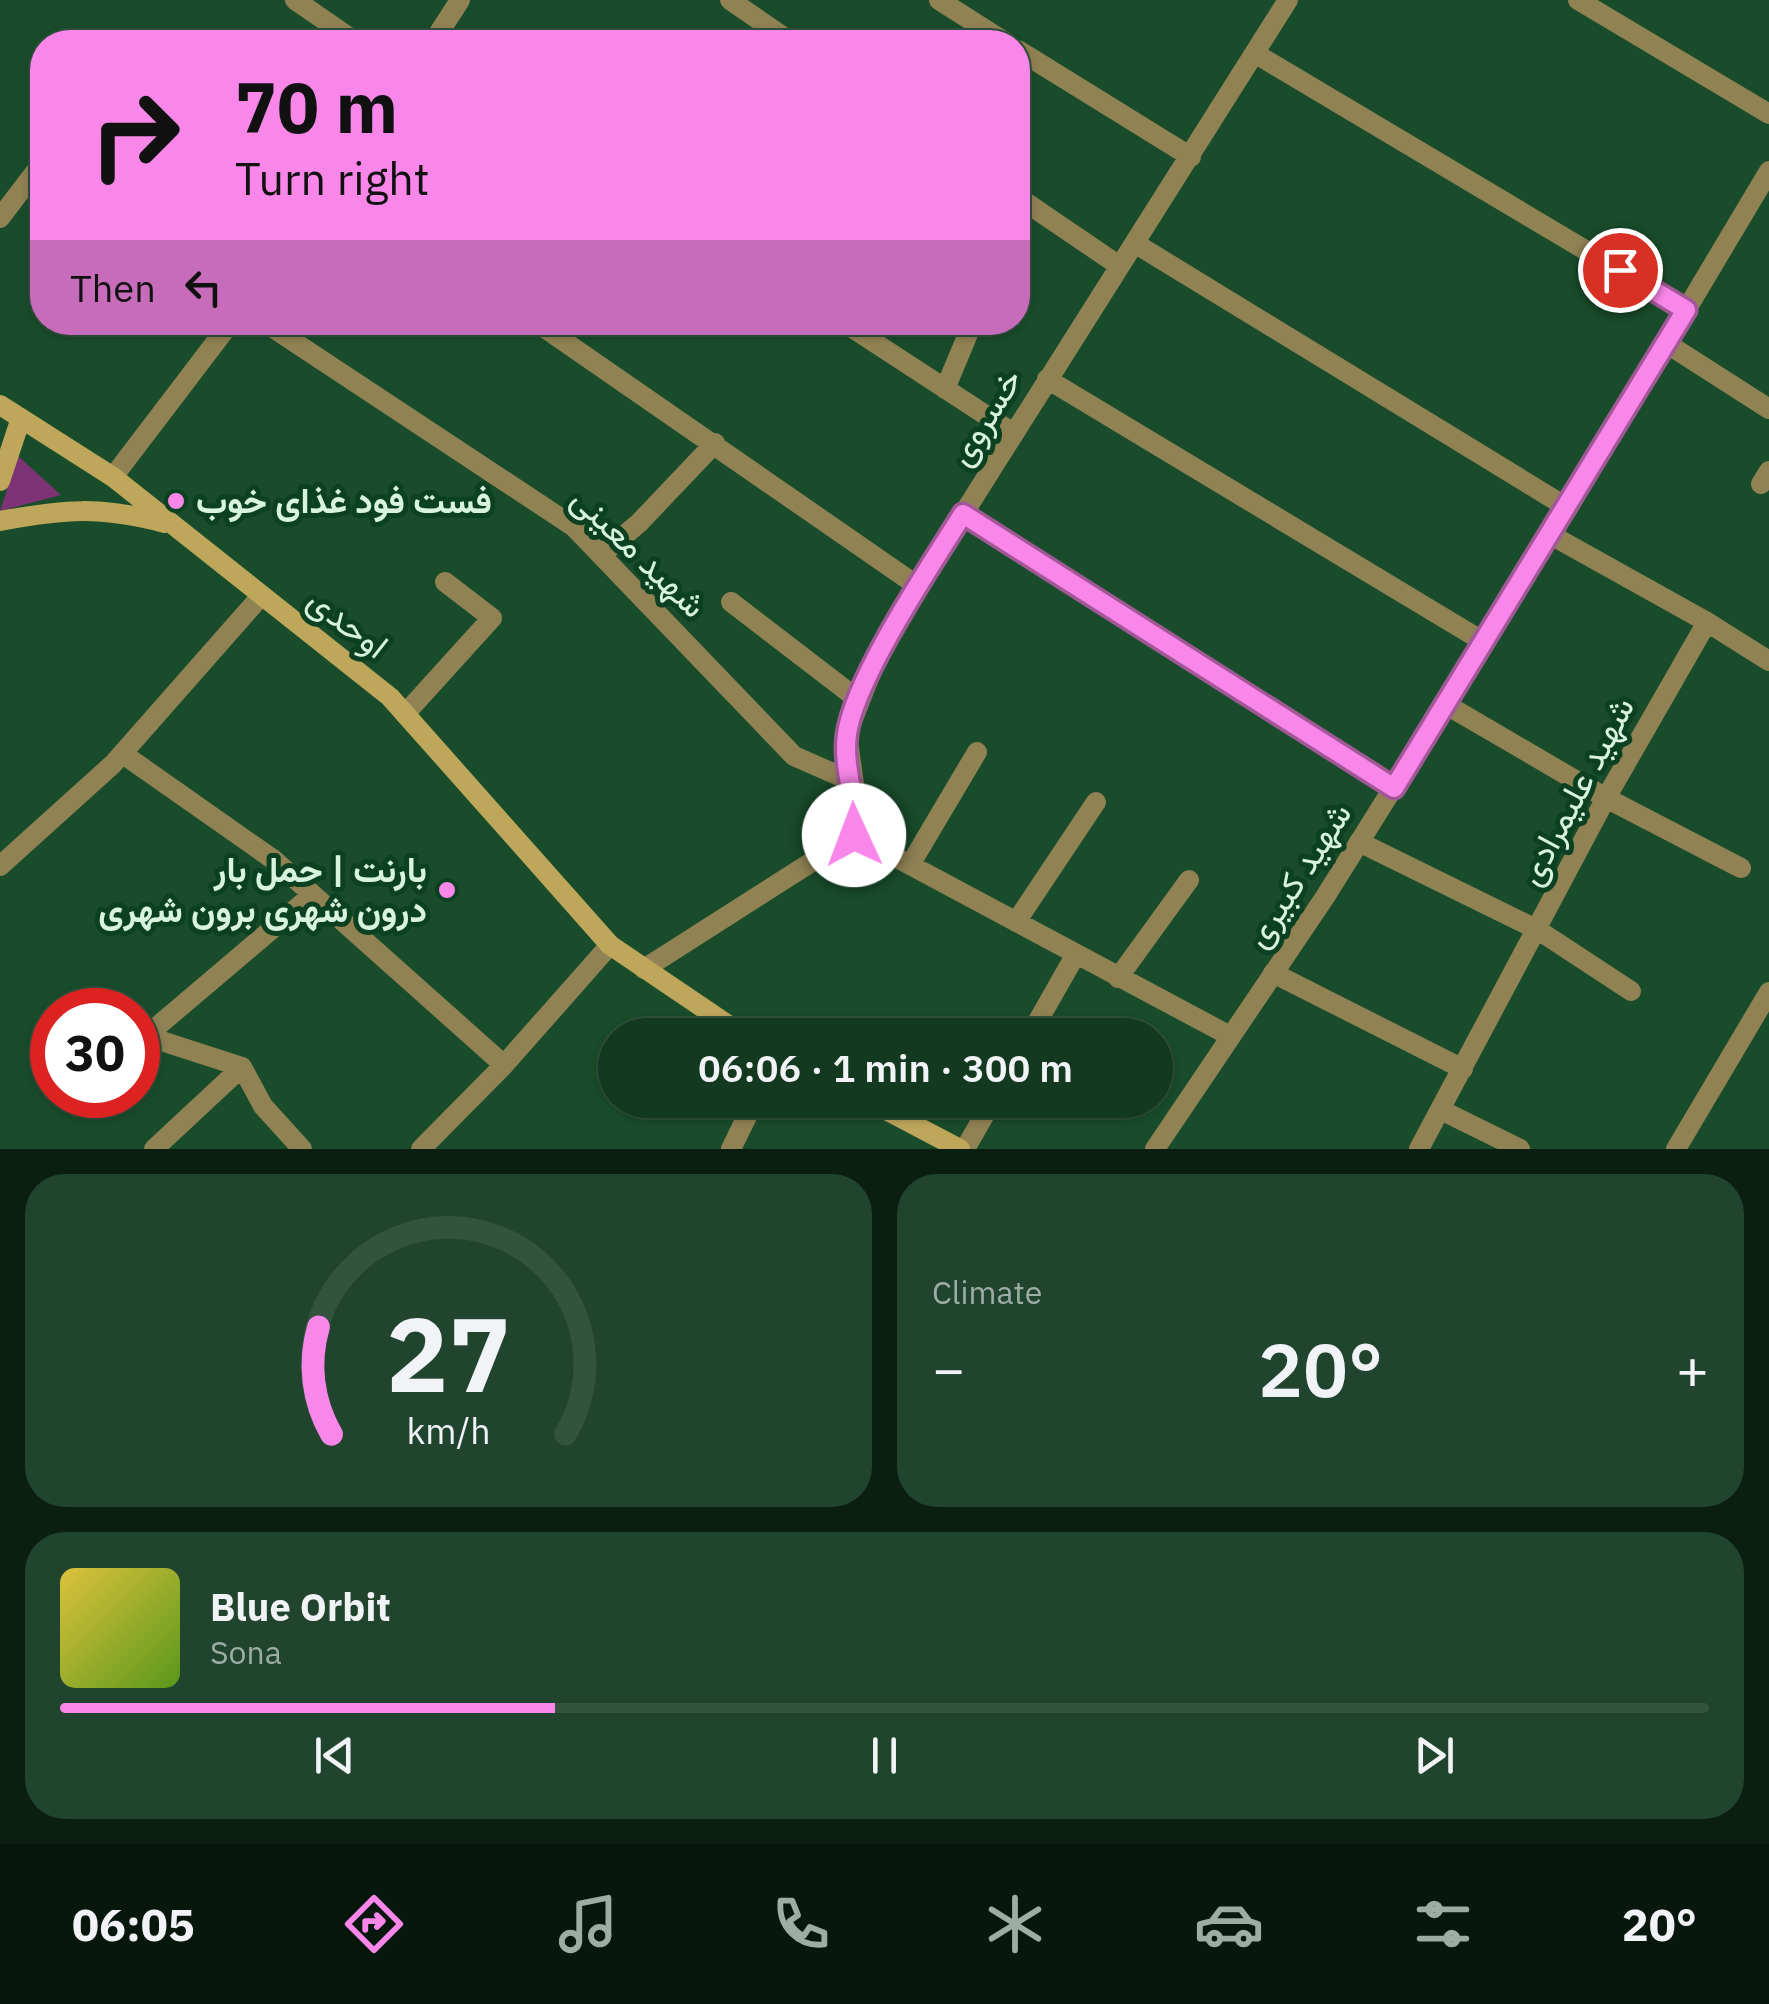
<!DOCTYPE html>
<meta charset="utf-8">
<style>
:root{--surface:#133920;--page:#20442d;--text:#f1f3f6;--muted:#9daca5;--line:#32533e;--accent:#f987e9}
body{margin:0;font-family:"IBM Plex Sans",Vazirmatn,sans-serif;background:var(--page);color:var(--text);height:100vh;display:flex;flex-direction:column;font-size:38px;white-space:nowrap}
*{box-sizing:border-box;margin:0}
p{font-size:32px;color:var(--muted)}
.icon{flex:none;width:55px;height:55px;fill:none;stroke:currentColor;stroke-width:2;stroke-linecap:round;stroke-linejoin:round}
.map{position:relative;height:1149px;overflow:hidden}
.side{display:flex;flex-direction:column;gap:25px;padding:25px;background:#0a1f12;flex:1}
.side>*{flex:none}
.guide{position:absolute;left:30px;top:30px;width:1000px;height:305px;border-radius:40px;box-shadow:0 2px 8px #0004,0 0 0 2px var(--line);background:#f987e9;color:#111;overflow:hidden}
.speed{position:absolute;left:30px;top:988px;display:flex;gap:20px;font-size:50px;font-weight:700;text-align:center}
.speed>*{display:grid;place-content:center;width:130px;height:130px;border-radius:50%;background:var(--surface);box-shadow:0 2px 8px #0004,0 0 0 2px var(--line);line-height:1}
.speed .limit{border:15px solid #d22;background:#fff;color:#111}
.pin{position:absolute;display:grid;place-items:center;width:85px;height:85px;color:#fff;margin:-42px;border:5px solid #fff;border-radius:50%;box-shadow:0 2px 10px #0007}
.me{position:absolute;width:110px;margin:-55px;rotate:358deg;stroke-linejoin:round;filter:drop-shadow(0 0 8px #0008)}
.turn{display:flex;align-items:center;gap:35px;height:210px;padding:0 40px;font-size:45px}
.turn .icon{width:130px;height:130px;stroke-width:2.5}
.turn b{display:block;font-size:70px;line-height:85px}
.then{display:flex;align-items:center;height:95px;padding:0 40px;background:#0003;gap:20px;font-size:38px}
.big{font-size:75px;font-weight:600;line-height:1.1}
.side .tile{flex:1;display:flex;flex-direction:column;justify-content:center;gap:15px;min-width:0;padding:0 35px;border-radius:40px;background:var(--page)}
.side .dial{align-items:center;gap:0}
.dial svg{height:260px;overflow:visible;fill:none;stroke:var(--line);stroke-width:7;stroke-linecap:round;text-anchor:middle}
.dial text{fill:var(--text);stroke:none}
.song{display:flex;align-items:center;gap:30px}
.cover{width:120px;height:120px;border-radius:15px;background:linear-gradient(135deg,hsl(50 70% 55%),hsl(90 70% 35%))}
.played{height:10px;border-radius:5px;background:linear-gradient(90deg,var(--accent) 30%,var(--line) 30%)}
.keys{display:flex;justify-content:space-around;direction:ltr}
.heat{display:flex;justify-content:space-between;align-items:center;font-size:55px;direction:ltr}
.side .tiles{flex:1;display:grid;gap:25px;grid-template-columns:1fr 1fr}
.tile:last-child{grid-column:span 2}
.trip{position:absolute;left:598px;top:1018px;width:575px;height:100px;border-radius:50px;background:var(--surface);box-shadow:0 2px 8px #0004,0 0 0 2px var(--line);font-weight:600;line-height:100px;text-align:center}
.tabs{display:flex;height:160px;justify-content:space-around;align-items:center;background:#08170d;color:var(--muted)}
.tabs .icon{width:70px;height:70px}
.tabs .on{color:var(--accent)}
.tabs b{font-size:45px;color:var(--text)}
.map>svg:first-child{display:block}
.green{fill:#7d3374}
.lines{fill:none;stroke-linecap:round;stroke-linejoin:round}
.minor{stroke:#918254;stroke-width:20}
.tertiary{stroke:#918254;stroke-width:20}
.secondary{stroke:#bea65b;stroke-width:20}
.route-casing{stroke:#a25897;stroke-width:25}
.route{stroke:#f987e9;stroke-width:18}
.poi-dot{fill:#f987e9;stroke:#0b4121;stroke-width:4}
.labels{text-anchor:middle;stroke-width:10;stroke-linejoin:round;paint-order:stroke}
.street-label{font-size:35px;fill:#d8f3de;stroke:#0b4121}
.poi-label{font-size:35px;font-weight:bold;fill:#d8f3de;stroke:#0b4121;text-anchor:start}
</style>
<div class="map">
<svg width="1769" height="1149" viewBox="0 0 1769 1149">
<rect width="100%" height="100%" fill="#194c2b"/>
<path class="green" d="M 18,456 L 61,495 L 0,511 Z"/>
<g class="lines">
<path class="minor" d="M 295,0 L 356,42
M 730,0 L 791,42
M 939,0 L 1005,42
M 1578,0 L 1769,114
M 433,42 L 460,0
M 1018,50 L 1191,157
M 1256,54 L 1686,310
M 1018,197 L 1118,265
M 0,218 L 42,163
M 1136,244 L 1568,508
M 264,322 L 574,527 L 794,756 L 851,781
M 536,322 L 919,587
M 843,322 L 1013,433
M 1666,343 L 1769,409
M 1047,379 L 1484,642
M 945,389 L 968,334
M 113,477 L 231,322
M 1761,484 L 1769,471
M 963,514 L 1393,788
M 601,555 L 639,523 L 715,443
M 731,602 L 860,701
M 1707,622 L 1769,661
M 1445,704 L 1606,798 L 1741,868
M 405,714 L 492,618 L 445,582
M 123,754 L 274,860 L 504,1065
M 854,835 L 1230,1036
M 1359,842 L 1538,930 L 1631,991
M 910,865 L 977,752
M 0,866 L 113,764 L 261,596
M 1016,922 L 1096,802
M 644,969 L 854,835 L 857,806 L 847,734 L 874,665 L 943,546 L 1288,0
M 1273,973 L 1463,1069
M 1118,978 L 1189,880
M 1030,1035 L 1076,954
M 146,1036 L 312,895
M 146,1036 L 242,1067 L 263,1106 L 302,1149
M 1441,1110 L 1520,1149
M 154,1149 L 242,1067
M 421,1149 L 504,1065 L 610,945
M 731,1149 L 755,1100
M 965,1149 L 993,1100
M 1419,1149 L 1606,798 L 1707,622 L 1551,535
M 1676,1149 L 1769,992"/>
<path class="tertiary" d="M 1155,1149 L 1325,897 L 1568,508 L 1769,171"/>
<path class="secondary" d="M 0,405 L 113,477 L 390,697 L 610,945 L 743,1035
M 0,481 L 21,418
M 0,521 C 66,509 99,506 165,523
M 867,1100 L 960,1149"/>
</g>
<g class="lines">
<g class="route-casing">
<path id="route" d="M 854,835 C 858,801 842,768 847,734 C 855,678 931,565 963,514 L 1394,788 L 1686,310 L 1620,270"/>
</g>
<use href="#route" class="route"/>
</g>
<g class="poi-dot">
<circle cx="176" cy="501" r="10"/>
<circle cx="447" cy="890" r="10"/>
</g>
<g class="labels">
<g class="street-label">
<text transform="translate(985 417) rotate(-58)" y="12">خسروی</text>
<text transform="translate(639 552) rotate(44)" y="12">شهید معینی</text>
<text transform="translate(348 623) rotate(38)" y="12">اوحدی</text>
<text transform="translate(1576 791) rotate(-62)" y="12">شهید علیمرادی</text>
<text transform="translate(1298 875) rotate(-57)" y="12">شهید کبیری</text>
</g>
<g class="poi-label">
<text x="196" y="513">فست فود غذای خوب</text>
<text x="427" y="882" text-anchor="end">بارنت | حمل بار<tspan x="427" dy="40">درون شهری برون شهری</tspan></text>
</g>
</g>
</svg>
<div class="speed"><div class="limit">30</div></div>
<div class="pin" style="left:1620px;top:270px;background:#d93025"><svg class="icon" aria-label="arrive" viewBox="0 0 24 24"><path d="M6 21V4h12l-3 4 3 4H6"/></svg></div>
<svg class="me" style="left:854px;top:835px" viewBox="-20 -20 40 40"><circle r="19" fill="#fff"/><path d="M0-13L10 11 0 6-10 11z" fill="#f987e9"/></svg>
<div class="trip">06:06 · 1 min · 300 m</div>
<div class="guide">
<div class="turn"><svg class="icon" aria-label="right" viewBox="0 0 24 24"><path d="M7 20v-9h11M14 6l5 5-5 5"/></svg><div><b>70 m</b>Turn right</div></div>
<div class="then">Then<svg class="icon" aria-label="left" viewBox="0 0 24 24"><path d="M17 20v-9H6M10 6l-5 5 5 5"/></svg></div>
</div>
</div>
<section class="side">
<div class="tiles">
<div class="tile dial"><svg viewBox="0 0 100 80">
<path d="M14 69A42 42 0 1 1 86 69"/>
<path d="M14 69A42 42 0 0 1 10 36" stroke="#f987e9"/>
<text x="50" y="56" font-size="32" font-weight="700">27</text>
<text x="50" y="72" font-size="11">km/h</text>
</svg></div>
<div class="tile"><p>Climate</p>
<div class="heat"><a>−</a><b class="big">20°</b><a>+</a></div>
</div>
<div class="tile">
<div class="song"><i class="cover"></i><div><b>Blue Orbit</b><p>Sona</p></div></div>
<div class="played"></div>
<div class="keys"><svg class="icon" aria-label="previous" viewBox="0 0 24 24"><path d="M18 5L8 12l10 7zM5 5v14"/></svg><svg class="icon" aria-label="pause" viewBox="0 0 24 24"><path d="M8 5v14M16 5v14"/></svg><svg class="icon" aria-label="next" viewBox="0 0 24 24"><path d="M6 5l10 7-10 7zM19 5v14"/></svg></div>
</div>
</div>
</section>
<nav class="tabs">
<b>06:05</b>
<svg class="icon on" aria-label="directions" viewBox="0 0 24 24"><path d="M12 3l9 9-9 9-9-9zM9 14v-3h6M13 9l2 2-2 2"/></svg>
<svg class="icon" aria-label="music" viewBox="0 0 24 24"><path d="M9 18V5l10-2v13"/><circle cx="6" cy="18" r="3"/><circle cx="16" cy="16" r="3"/></svg>
<svg class="icon" aria-label="phone" viewBox="0 0 24 24"><path d="M5 4h4l2 5-3 2q2 4 5 5l2-3 5 2v4C11 20 4 13 5 4z"/></svg>
<svg class="icon" aria-label="climate" viewBox="0 0 24 24"><path d="M12 3v18M4 7l16 10M4 17L20 7"/></svg>
<svg class="icon" aria-label="car" viewBox="0 0 24 24"><path d="M5 17H2v-5l4-1 3-4h7l3 4 3 1v5h-3M9 17h6M6 11h13"/><circle cx="7" cy="17" r="2"/><circle cx="17" cy="17" r="2"/></svg>
<svg class="icon" aria-label="filters" viewBox="0 0 24 24"><path d="M4 7h16M4 17h16"/><circle cx="9" cy="7" r="2"/><circle cx="15" cy="17" r="2"/></svg>
<b>20°</b>
</nav>
